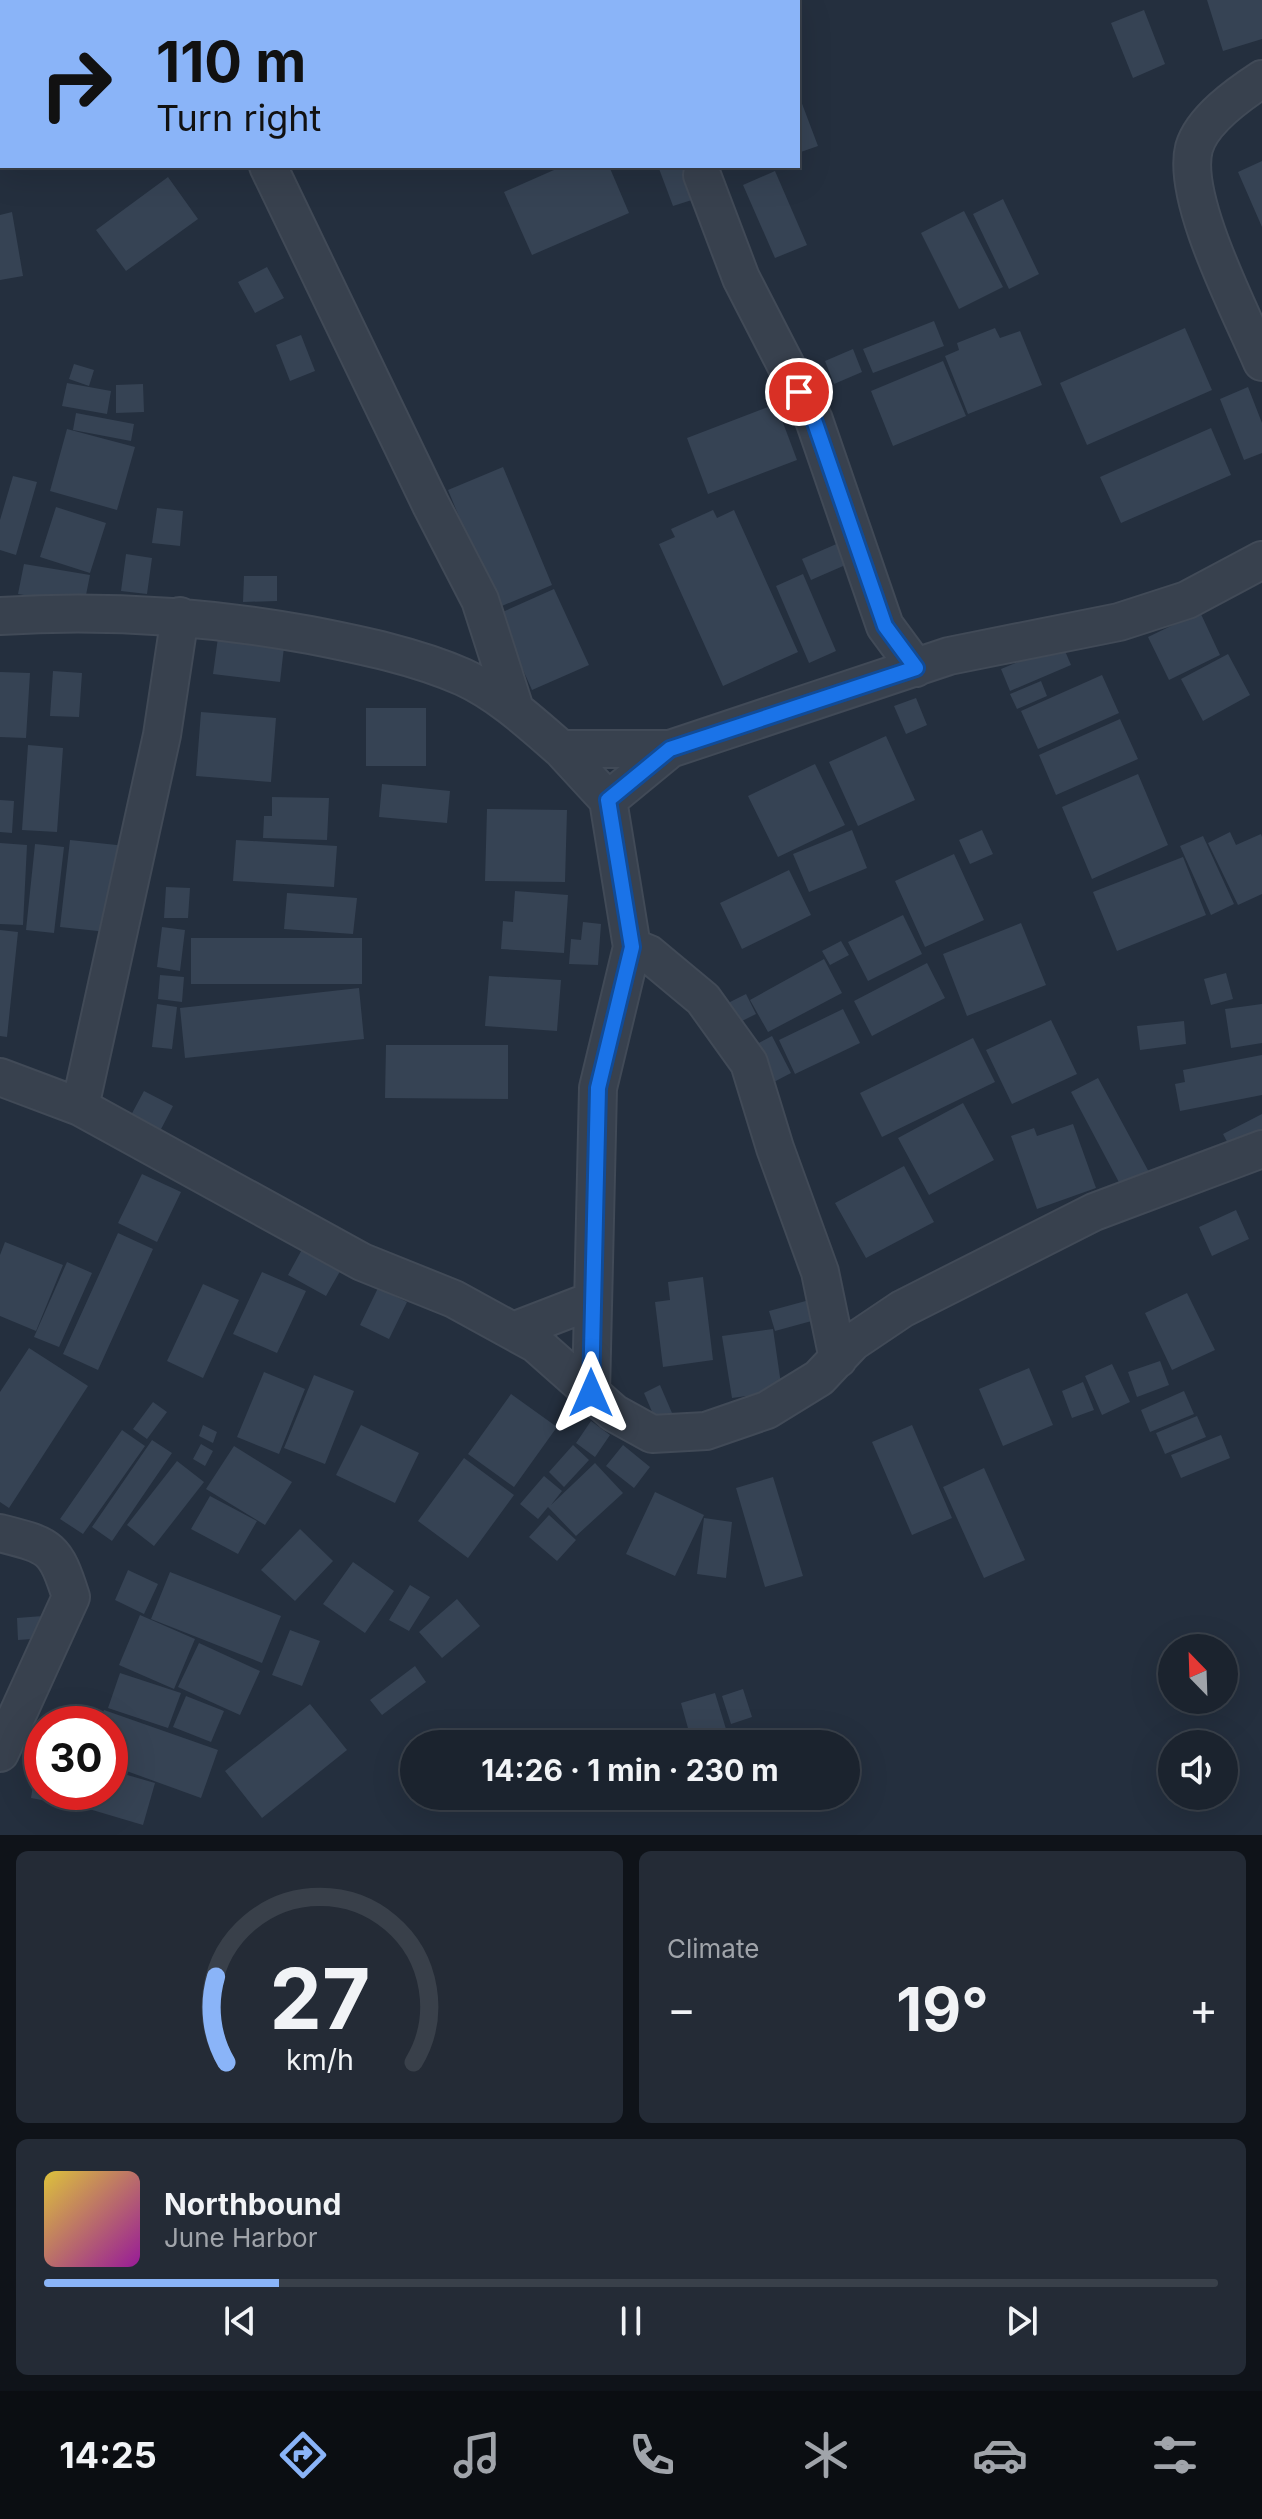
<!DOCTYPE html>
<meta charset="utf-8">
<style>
:root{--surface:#1b232e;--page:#242b36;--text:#f1f3f6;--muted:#a0a4aa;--line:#39404a;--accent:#8ab4f8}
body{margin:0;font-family:Inter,sans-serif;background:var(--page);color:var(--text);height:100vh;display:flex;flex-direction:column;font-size:30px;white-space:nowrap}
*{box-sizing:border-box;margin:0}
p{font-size:26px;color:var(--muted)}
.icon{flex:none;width:44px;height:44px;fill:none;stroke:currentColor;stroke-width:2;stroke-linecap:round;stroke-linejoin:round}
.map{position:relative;height:1835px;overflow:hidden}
.side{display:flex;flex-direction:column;gap:16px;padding:16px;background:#0f1319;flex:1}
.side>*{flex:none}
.hud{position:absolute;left:0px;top:0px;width:800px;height:168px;box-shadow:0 8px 32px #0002,0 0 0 2px var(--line);background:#8ab4f8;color:#111;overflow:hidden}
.needle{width:52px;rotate:337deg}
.tools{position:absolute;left:1158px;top:1634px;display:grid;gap:16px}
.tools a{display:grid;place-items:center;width:80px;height:80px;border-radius:50%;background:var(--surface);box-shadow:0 8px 32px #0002,0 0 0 2px var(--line);font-size:40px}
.speed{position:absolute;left:24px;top:1706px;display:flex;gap:16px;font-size:40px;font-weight:700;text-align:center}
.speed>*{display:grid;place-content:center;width:104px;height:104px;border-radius:50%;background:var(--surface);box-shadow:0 8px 32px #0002,0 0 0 2px var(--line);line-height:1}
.speed .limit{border:12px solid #d22;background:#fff;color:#111}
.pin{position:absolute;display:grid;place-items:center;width:68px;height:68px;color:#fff;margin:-34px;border:4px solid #fff;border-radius:50%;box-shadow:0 2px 8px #0007}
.me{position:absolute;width:88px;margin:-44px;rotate:0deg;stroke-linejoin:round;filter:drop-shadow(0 0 6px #0008)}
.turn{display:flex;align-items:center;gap:28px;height:168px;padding:0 24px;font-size:36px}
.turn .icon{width:104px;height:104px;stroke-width:2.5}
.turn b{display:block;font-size:56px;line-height:68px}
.big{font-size:60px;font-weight:700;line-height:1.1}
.side .card{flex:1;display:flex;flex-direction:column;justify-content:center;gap:12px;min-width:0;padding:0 28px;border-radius:12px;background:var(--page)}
.side .dial{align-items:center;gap:0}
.dial svg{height:208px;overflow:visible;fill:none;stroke:var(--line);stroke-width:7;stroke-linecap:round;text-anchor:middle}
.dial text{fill:var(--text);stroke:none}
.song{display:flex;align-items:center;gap:24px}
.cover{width:96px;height:96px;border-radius:12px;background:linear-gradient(135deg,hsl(50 70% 55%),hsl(300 70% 35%))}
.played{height:8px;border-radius:4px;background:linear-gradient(90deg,var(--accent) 20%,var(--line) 20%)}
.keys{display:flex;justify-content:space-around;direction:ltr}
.heat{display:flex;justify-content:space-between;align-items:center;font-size:44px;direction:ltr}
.side .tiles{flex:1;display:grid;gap:16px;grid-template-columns:1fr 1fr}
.card:last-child{grid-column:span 2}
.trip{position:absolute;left:400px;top:1730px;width:460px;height:80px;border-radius:40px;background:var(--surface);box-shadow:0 8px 32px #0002,0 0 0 2px var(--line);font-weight:700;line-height:80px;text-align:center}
.dock{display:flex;height:128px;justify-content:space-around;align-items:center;background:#0b0e12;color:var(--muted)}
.dock .icon{width:56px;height:56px}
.dock .selected{color:var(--accent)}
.dock b{font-size:36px;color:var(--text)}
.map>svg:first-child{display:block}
.building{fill:#364354}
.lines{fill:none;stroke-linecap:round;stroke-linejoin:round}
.minor-casing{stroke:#414a57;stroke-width:40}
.minor{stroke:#38414e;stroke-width:36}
.route-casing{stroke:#114b97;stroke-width:20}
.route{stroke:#1a73e8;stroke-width:14}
</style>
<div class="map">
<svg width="1262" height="1835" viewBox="0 0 1262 1835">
<rect width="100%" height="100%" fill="#242f3e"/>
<path class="building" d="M 1207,0 L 1262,0 L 1262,39 L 1223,51 Z
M 1144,10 L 1165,64 L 1133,78 L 1111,23 Z
M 798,93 L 818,146 L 798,153 Z
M 1262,161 L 1262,227 L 1238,172 Z
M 563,166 L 609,166 L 629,213 L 532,255 L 504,192 Z
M 658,166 L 684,166 L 695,199 L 673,206 Z
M 775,171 L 807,245 L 775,258 L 743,185 Z
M 168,177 L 198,219 L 126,271 L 96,230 Z
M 1003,199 L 1039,274 L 1009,289 L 973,214 Z
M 964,211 L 1003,287 L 959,309 L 921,233 Z
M 12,212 L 23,276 L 0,280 L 0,215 Z
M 267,267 L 284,298 L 255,313 L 238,282 Z
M 934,321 L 944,346 L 873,373 L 863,349 Z
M 995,328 L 1000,338 L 1020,331 L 1042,385 L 968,414 L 945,356 L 959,350 L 957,343 Z
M 1185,328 L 1212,390 L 1087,445 L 1060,383 Z
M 301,335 L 315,371 L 290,381 L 276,345 Z
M 853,349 L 862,372 L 834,384 L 825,361 Z
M 943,361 L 966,416 L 893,446 L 871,391 Z
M 74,364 L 94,370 L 89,386 L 69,379 Z
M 67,383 L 111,391 L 107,414 L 62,406 Z
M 143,384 L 144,412 L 116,413 L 116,385 Z
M 1248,387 L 1262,423 L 1262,453 L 1244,460 L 1220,399 Z
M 776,404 L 797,460 L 708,494 L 687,438 Z
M 76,413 L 134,424 L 131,441 L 73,430 Z
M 1211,428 L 1231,475 L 1121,523 L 1100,477 Z
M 67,429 L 135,447 L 117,510 L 50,491 Z
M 503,467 L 552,585 L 497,608 L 448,490 Z
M 13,476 L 37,482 L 16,555 L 0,550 L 0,520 Z
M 56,507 L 106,523 L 90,573 L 40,557 Z
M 157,508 L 183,511 L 180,546 L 152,543 Z
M 713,510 L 717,518 L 734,510 L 798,652 L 723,686 L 659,544 L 675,537 L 671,529 Z
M 841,542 L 850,563 L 811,580 L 802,559 Z
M 126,554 L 152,558 L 147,594 L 121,591 Z
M 24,564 L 90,575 L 84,605 L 18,594 Z
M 803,574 L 836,651 L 809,663 L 776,586 Z
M 244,576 L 277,576 L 277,601 L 243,602 Z
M 554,589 L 589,665 L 532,690 L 498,614 Z
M 1200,612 L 1220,655 L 1169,680 L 1148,637 Z
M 219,630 L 285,638 L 280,682 L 213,674 Z
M 1062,644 L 1071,665 L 1010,691 L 1001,669 Z
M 1228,654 L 1250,695 L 1203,721 L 1181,679 Z
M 53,671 L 82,673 L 79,717 L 50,716 Z
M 0,672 L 30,673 L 26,738 L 0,737 Z
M 1102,675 L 1119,713 L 1038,749 L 1021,711 Z
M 1041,681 L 1047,696 L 1017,709 L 1010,694 Z
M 916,698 L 927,725 L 906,734 L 894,706 Z
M 366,708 L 426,708 L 426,766 L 366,766 Z
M 201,712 L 276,718 L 271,782 L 196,776 Z
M 1120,719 L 1138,759 L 1056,795 L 1039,755 Z
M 886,736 L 915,800 L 858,826 L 829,762 Z
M 28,745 L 63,748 L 57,832 L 22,830 Z
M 815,764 L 845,825 L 778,857 L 748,796 Z
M 1138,774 L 1168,845 L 1092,879 L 1062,807 Z
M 382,784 L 450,791 L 447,823 L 379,817 Z
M 272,797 L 329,798 L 327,840 L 263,838 L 264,816 L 272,816 Z
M 0,800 L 14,801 L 12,833 L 0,832 Z
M 487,809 L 567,810 L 565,882 L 485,881 Z
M 852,830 L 867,868 L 809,892 L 793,854 Z
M 982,830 L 993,854 L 970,864 L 959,840 Z
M 1230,832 L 1236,845 L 1261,834 L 1262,837 L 1262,894 L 1238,905 L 1208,843 Z
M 1203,836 L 1234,904 L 1211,915 L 1180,846 Z
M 70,840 L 126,846 L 117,933 L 60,927 Z
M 236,840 L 337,846 L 334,887 L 233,881 Z
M 0,843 L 27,845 L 23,925 L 0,924 Z
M 35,844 L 64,847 L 54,933 L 26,930 Z
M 954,854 L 984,920 L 925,947 L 895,881 Z
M 1183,857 L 1206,915 L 1117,951 L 1093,892 Z
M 789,870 L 811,915 L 742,949 L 720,903 Z
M 166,887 L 190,888 L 188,918 L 164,918 Z
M 515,891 L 568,895 L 564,953 L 501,949 L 503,921 L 513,922 Z
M 287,893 L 357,898 L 353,934 L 284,929 Z
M 903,915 L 922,954 L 868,981 L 848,942 Z
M 583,922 L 601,924 L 598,965 L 569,964 L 571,939 L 581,940 Z
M 1021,923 L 1046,985 L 967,1016 L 943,954 Z
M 162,927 L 185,930 L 180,971 L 157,967 Z
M 0,930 L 18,932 L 7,1037 L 0,1036 Z
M 191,938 L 362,938 L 362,984 L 191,984 Z
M 841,941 L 849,955 L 830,965 L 822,951 Z
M 824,959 L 842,993 L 768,1032 L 750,1000 Z
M 927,963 L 945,998 L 872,1036 L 854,1001 Z
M 1226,973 L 1233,999 L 1211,1005 L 1204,979 Z
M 160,975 L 184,977 L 182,1002 L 158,999 Z
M 489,976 L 561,980 L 557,1031 L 485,1026 Z
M 359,988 L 364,1039 L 185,1058 L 180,1008 Z
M 746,994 L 756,1014 L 738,1023 L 728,1003 Z
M 157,1004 L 177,1007 L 172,1049 L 152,1047 Z
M 1262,1004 L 1262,1043 L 1231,1048 L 1225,1009 Z
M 843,1009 L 860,1043 L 795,1074 L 779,1040 Z
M 1051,1020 L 1077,1074 L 1012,1104 L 986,1050 Z
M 1184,1021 L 1186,1044 L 1140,1050 L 1137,1026 Z
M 772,1036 L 791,1073 L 772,1083 L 753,1046 Z
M 973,1038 L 995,1082 L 882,1137 L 860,1093 Z
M 386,1045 L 508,1045 L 508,1099 L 385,1098 Z
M 1262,1055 L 1262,1095 L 1180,1111 L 1175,1084 L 1185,1082 L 1183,1070 Z
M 1098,1078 L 1150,1174 L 1122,1188 L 1071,1092 Z
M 144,1091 L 173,1106 L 159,1133 L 130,1117 Z
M 963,1103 L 994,1160 L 929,1195 L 898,1138 Z
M 1262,1114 L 1262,1141 L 1234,1155 L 1223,1134 Z
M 1073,1124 L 1096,1188 L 1037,1209 L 1011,1136 L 1034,1128 L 1037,1136 Z
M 904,1166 L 934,1222 L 866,1258 L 835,1203 Z
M 142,1174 L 181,1192 L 157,1242 L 118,1223 Z
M 1236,1210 L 1249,1239 L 1212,1256 L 1199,1227 Z
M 118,1233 L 153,1249 L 98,1370 L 63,1354 Z
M 5,1242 L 63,1265 L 36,1331 L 0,1316 L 0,1255 Z
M 305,1244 L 343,1266 L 326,1296 L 288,1275 Z
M 67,1262 L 92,1273 L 59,1347 L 34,1337 Z
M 262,1272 L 306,1291 L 277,1353 L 233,1334 Z
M 703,1277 L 713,1360 L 663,1367 L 655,1302 L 670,1300 L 668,1282 Z
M 203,1284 L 239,1300 L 203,1378 L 167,1361 Z
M 378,1288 L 407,1302 L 389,1339 L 360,1325 Z
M 1187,1293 L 1215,1350 L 1172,1370 L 1145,1313 Z
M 813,1299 L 819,1319 L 775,1331 L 769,1311 Z
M 773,1329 L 782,1391 L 732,1398 L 722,1336 Z
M 29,1348 L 88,1386 L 9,1508 L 0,1502 L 0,1392 Z
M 1160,1361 L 1169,1385 L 1137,1397 L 1128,1372 Z
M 1112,1364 L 1130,1402 L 1102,1415 L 1085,1376 Z
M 1029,1368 L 1053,1425 L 1003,1446 L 979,1389 Z
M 264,1372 L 305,1389 L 279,1454 L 237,1437 Z
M 314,1375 L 354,1391 L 325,1464 L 284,1448 Z
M 1083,1382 L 1094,1410 L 1072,1418 L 1062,1391 Z
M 660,1385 L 672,1413 L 656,1421 L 644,1393 Z
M 1184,1391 L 1194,1414 L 1150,1432 L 1141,1410 Z
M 511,1394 L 557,1427 L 514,1487 L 468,1454 Z
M 153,1402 L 167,1412 L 147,1439 L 133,1429 Z
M 1197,1416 L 1206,1437 L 1165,1454 L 1156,1433 Z
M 591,1421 L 610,1435 L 595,1457 L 576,1443 Z
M 203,1425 L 217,1432 L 213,1443 L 199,1436 Z
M 361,1425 L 419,1453 L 395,1503 L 336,1475 Z
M 912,1425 L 952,1518 L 912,1535 L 872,1442 Z
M 122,1430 L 145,1446 L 83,1534 L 60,1519 Z
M 1221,1435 L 1230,1458 L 1181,1478 L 1171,1455 Z
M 152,1440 L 172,1453 L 112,1541 L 92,1527 Z
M 201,1444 L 213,1451 L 205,1466 L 193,1459 Z
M 573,1445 L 589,1460 L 564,1487 L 549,1472 Z
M 623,1445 L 650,1467 L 634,1488 L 606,1466 Z
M 234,1446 L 292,1482 L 265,1525 L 206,1489 Z
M 464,1458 L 514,1495 L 468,1558 L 418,1521 Z
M 177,1461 L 204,1482 L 154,1546 L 127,1525 Z
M 595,1463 L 623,1493 L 576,1536 L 548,1507 L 538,1519 L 520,1504 L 544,1476 L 562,1491 L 551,1505 Z
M 984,1468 L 1025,1560 L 984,1578 L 943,1487 Z
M 773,1477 L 803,1576 L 765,1587 L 736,1488 Z
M 655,1492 L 704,1515 L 675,1576 L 626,1554 Z
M 210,1496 L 257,1521 L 238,1554 L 191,1529 Z
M 549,1515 L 576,1540 L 557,1561 L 529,1537 Z
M 704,1518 L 732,1522 L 726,1578 L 697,1574 Z
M 300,1529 L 333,1561 L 295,1601 L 261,1570 Z
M 353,1562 L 394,1591 L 365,1633 L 323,1604 Z
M 128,1570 L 158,1584 L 144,1614 L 115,1600 Z
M 170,1572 L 281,1616 L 262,1663 L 151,1619 Z
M 410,1585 L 430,1597 L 409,1631 L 389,1620 Z
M 457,1599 L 480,1626 L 442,1658 L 419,1632 Z
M 140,1615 L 195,1639 L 174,1689 L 119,1665 Z
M 43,1616 L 45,1638 L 18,1640 L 17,1618 Z
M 290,1630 L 320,1641 L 302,1686 L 272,1675 Z
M 199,1643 L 260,1671 L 240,1715 L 178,1687 Z
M 415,1666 L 426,1682 L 382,1715 L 370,1700 Z
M 120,1673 L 181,1693 L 168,1728 L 108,1708 Z
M 743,1689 L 752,1717 L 731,1724 L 722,1696 Z
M 715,1693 L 726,1729 L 691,1739 L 681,1703 Z
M 186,1696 L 224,1711 L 211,1742 L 173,1727 Z
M 310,1704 L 347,1750 L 262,1818 L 225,1771 Z
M 104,1710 L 218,1750 L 201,1798 L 110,1765 L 110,1724 L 99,1724 Z
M 36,1766 L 42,1767 L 42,1792 L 60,1792 L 58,1803 L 31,1798 Z
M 110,1770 L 155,1783 L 143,1825 L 62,1801 L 65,1792 L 110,1792 Z"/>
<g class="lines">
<g class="minor-casing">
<path id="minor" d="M 75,0 L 75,2
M 1262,79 C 1239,94 1202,120 1194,148 C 1181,199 1241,312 1262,362
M 0,123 L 2,122
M 268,166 L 431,505 L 480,600 L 515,709
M 702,175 L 741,278 L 814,420 L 885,626 L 916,668
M 0,616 C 105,609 206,616 310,635 C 361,645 415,656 463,677 C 500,694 531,723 561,749 L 670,749 L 949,656 L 1119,622 L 1187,600 L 1262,560
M 561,749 L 608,800 L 632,947 L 598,1088 L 591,1393
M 608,800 L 670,749
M 632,947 L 649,954 L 703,999 L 749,1063 L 775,1148 L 820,1272 L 838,1359
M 0,1077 L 80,1107 L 362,1262 L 454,1299 L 536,1344 L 614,1413 L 652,1434 L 706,1431 L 767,1410 L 819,1378 L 853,1342 L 902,1309 L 1094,1212 L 1262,1149
M 80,1107 L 162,735 L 180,616
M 513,1331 L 591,1301
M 0,1533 C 50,1546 55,1546 71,1597 L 0,1753"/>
</g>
<use href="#minor" class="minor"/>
</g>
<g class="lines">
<g class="route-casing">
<path id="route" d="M 591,1393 L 598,1088 L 632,947 L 608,800 L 670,749 L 916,668 L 885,626 L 814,420 L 799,392"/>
</g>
<use href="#route" class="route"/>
</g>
</svg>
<div class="tools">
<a><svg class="needle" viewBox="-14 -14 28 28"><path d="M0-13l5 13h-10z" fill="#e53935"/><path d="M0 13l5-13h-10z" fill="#a0a4aa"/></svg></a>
<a><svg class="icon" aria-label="sound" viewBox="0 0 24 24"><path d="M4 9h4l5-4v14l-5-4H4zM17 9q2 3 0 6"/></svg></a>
</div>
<div class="speed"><div class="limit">30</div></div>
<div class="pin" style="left:799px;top:392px;background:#d93025"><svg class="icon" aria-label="arrive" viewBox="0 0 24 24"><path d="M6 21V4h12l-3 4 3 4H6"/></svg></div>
<svg class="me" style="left:591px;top:1393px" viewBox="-20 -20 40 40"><path d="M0-17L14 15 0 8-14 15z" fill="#1a73e8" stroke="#fff" stroke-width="4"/></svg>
<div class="trip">14:26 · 1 min · 230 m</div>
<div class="hud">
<div class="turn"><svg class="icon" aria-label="right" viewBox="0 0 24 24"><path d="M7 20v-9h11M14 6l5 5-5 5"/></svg><div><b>110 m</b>Turn right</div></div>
</div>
</div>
<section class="side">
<div class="tiles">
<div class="card dial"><svg viewBox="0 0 100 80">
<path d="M14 69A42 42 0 1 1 86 69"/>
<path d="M14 69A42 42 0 0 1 10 36" stroke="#8ab4f8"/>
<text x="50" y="56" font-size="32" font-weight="700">27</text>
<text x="50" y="72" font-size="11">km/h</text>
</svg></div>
<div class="card"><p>Climate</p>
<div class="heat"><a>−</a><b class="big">19°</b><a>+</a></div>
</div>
<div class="card">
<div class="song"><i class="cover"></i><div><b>Northbound</b><p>June Harbor</p></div></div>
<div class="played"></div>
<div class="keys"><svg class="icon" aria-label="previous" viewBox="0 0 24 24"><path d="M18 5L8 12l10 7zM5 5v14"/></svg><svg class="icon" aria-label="pause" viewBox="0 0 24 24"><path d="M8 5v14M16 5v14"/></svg><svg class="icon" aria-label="next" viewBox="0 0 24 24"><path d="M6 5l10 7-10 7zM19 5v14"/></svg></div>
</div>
</div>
</section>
<nav class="dock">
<b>14:25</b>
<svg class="icon selected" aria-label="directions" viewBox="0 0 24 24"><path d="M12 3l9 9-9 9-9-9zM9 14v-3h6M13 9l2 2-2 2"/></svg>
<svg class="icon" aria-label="music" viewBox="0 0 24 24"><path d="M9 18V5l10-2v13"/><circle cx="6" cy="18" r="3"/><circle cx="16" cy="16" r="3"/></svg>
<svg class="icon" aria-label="phone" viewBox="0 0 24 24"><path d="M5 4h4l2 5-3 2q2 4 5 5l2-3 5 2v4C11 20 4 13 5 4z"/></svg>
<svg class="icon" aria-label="climate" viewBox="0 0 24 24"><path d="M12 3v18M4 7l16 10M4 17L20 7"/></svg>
<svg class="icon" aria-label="car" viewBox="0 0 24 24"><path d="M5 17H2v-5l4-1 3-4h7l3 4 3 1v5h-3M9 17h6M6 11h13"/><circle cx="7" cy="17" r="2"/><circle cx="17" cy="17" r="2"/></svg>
<svg class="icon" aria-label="filters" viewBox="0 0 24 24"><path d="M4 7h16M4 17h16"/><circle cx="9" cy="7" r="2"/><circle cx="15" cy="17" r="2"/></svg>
</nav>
